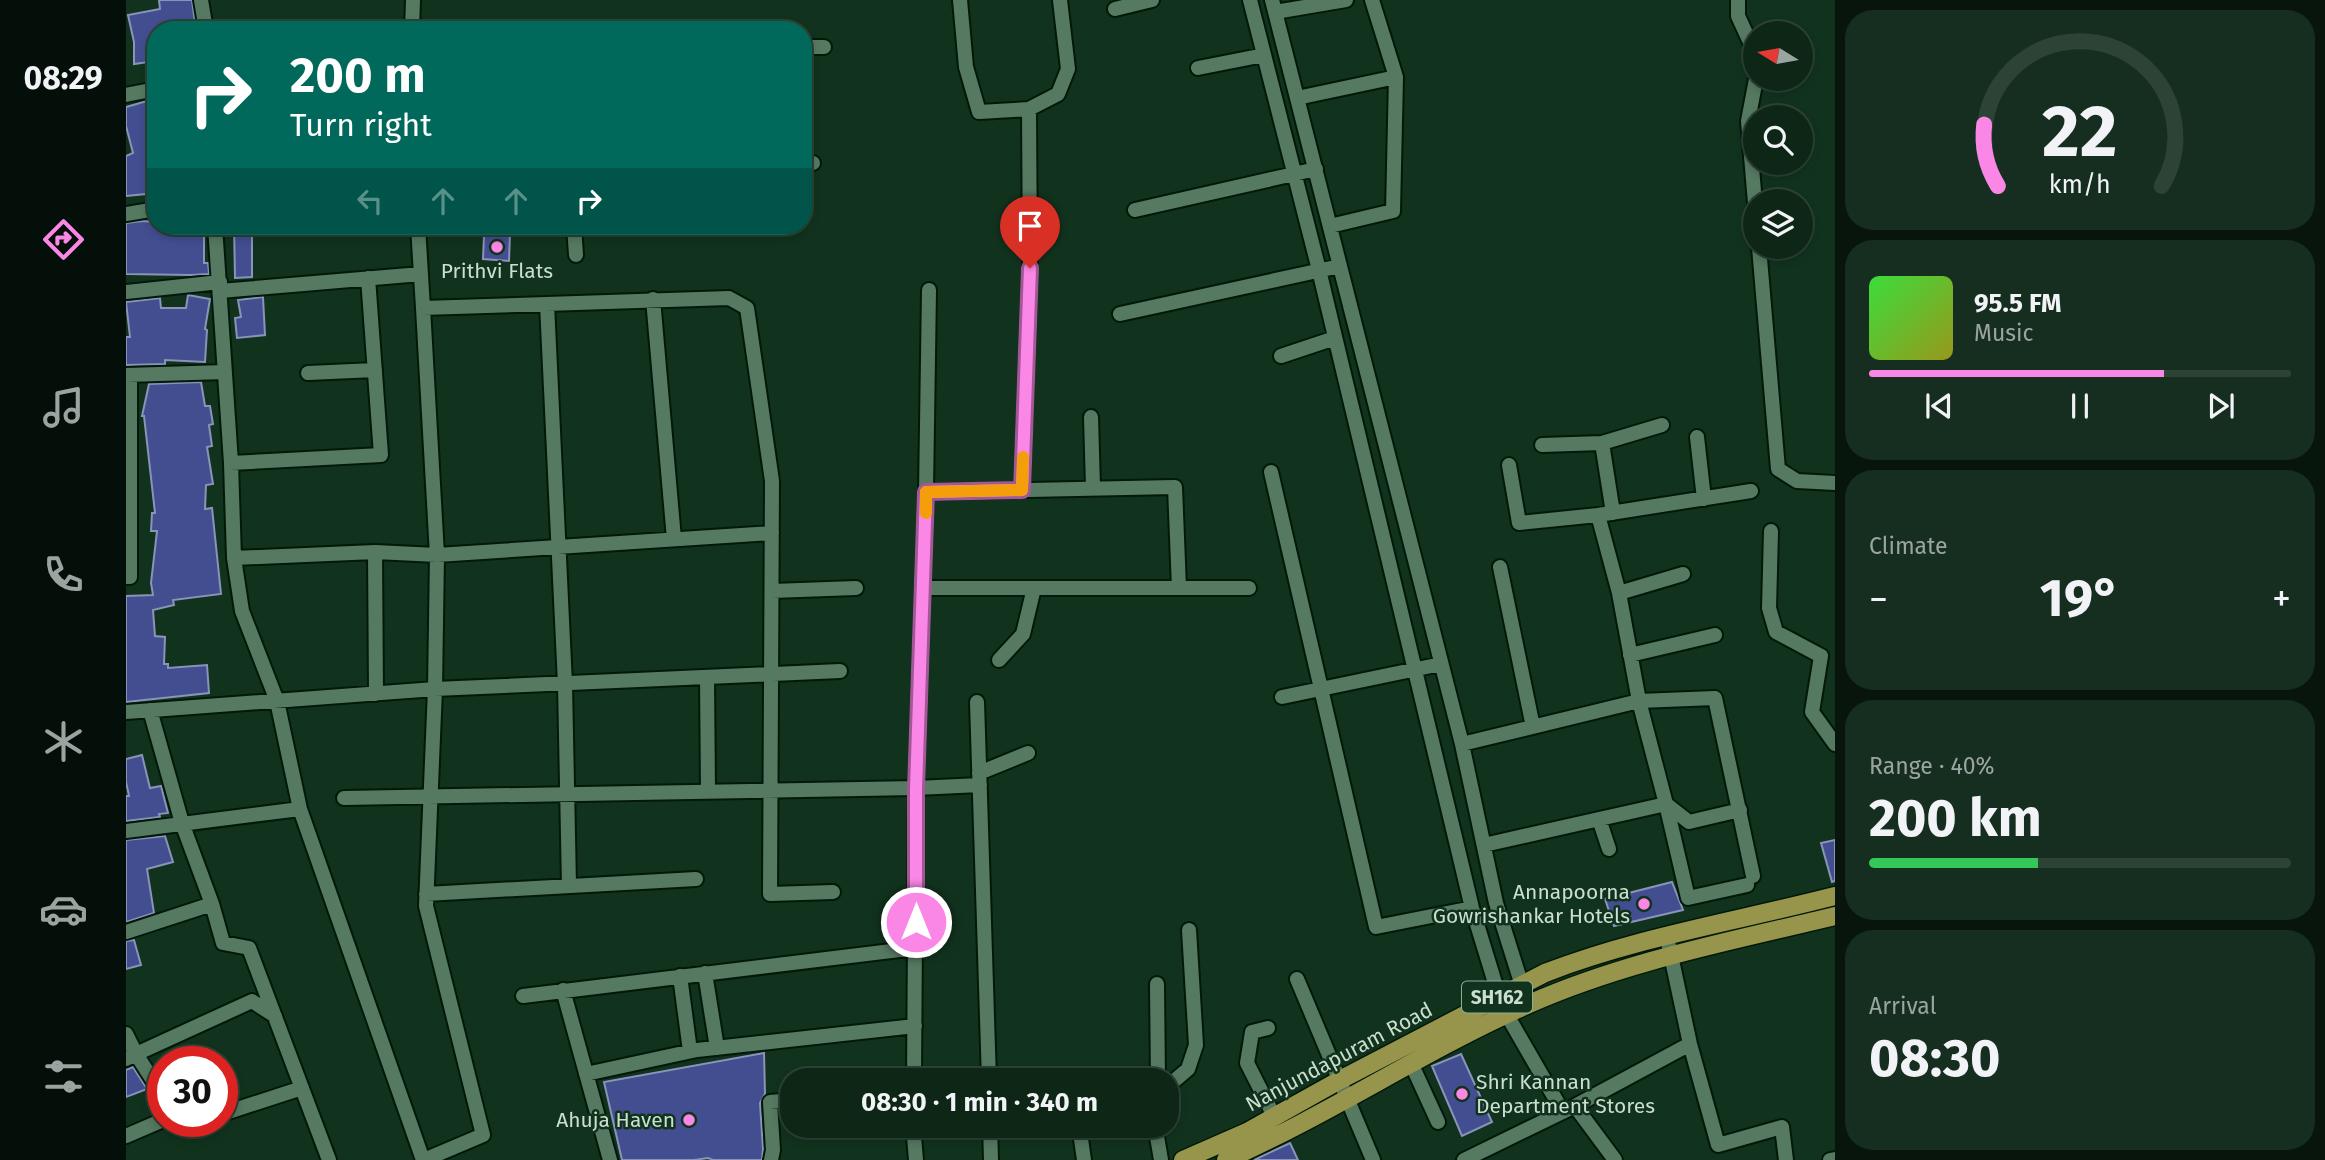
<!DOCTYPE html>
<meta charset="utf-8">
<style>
:root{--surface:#0d2616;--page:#162e1f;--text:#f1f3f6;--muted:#9aa5a1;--line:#2d4335;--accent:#fa87e6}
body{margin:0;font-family:"Fira Sans",sans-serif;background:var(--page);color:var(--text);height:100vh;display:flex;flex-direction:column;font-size:26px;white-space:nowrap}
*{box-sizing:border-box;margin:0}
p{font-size:23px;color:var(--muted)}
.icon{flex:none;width:38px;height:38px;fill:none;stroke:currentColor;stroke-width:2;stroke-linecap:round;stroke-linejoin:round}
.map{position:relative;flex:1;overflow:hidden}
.side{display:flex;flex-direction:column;gap:10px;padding:10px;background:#07150c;width:490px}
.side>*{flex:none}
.top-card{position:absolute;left:21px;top:21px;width:665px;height:214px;border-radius:28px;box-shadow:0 4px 10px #0003,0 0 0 2px var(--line);background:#00695c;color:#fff;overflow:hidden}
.needle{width:46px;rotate:281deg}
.buttons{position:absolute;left:1617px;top:21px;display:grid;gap:14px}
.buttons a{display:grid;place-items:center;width:70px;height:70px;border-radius:50%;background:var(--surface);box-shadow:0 4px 10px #0003,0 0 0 2px var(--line);font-size:35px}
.speed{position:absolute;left:21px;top:1046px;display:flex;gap:14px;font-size:35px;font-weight:700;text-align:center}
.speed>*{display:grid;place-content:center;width:91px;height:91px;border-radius:50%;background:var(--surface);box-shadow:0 4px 10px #0003,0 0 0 2px var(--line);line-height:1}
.speed .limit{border:10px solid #d22;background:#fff;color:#111}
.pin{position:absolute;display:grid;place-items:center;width:60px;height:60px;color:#fff;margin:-72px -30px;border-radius:50% 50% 50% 0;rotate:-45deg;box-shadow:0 0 7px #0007}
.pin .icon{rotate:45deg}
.me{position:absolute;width:77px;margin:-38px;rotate:0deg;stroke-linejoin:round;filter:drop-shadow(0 0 5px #0008)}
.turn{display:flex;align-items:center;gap:24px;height:147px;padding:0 28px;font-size:32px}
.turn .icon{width:91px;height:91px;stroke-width:2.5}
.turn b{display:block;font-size:49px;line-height:60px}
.lanes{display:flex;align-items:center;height:66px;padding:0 28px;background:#0003;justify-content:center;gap:35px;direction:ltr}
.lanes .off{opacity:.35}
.big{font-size:52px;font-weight:700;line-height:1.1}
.side .tile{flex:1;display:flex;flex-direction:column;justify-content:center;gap:10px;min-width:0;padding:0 24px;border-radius:28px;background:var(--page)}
.side .dial{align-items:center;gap:0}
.dial svg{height:182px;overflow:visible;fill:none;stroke:var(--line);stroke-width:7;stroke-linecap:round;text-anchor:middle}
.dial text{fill:var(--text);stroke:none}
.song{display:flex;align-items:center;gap:21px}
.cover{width:84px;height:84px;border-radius:10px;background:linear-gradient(135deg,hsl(120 70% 55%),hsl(60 70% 35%))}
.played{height:7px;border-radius:4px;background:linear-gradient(90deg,var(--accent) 70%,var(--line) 70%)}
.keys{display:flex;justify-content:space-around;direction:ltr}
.heat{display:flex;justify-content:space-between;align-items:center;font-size:38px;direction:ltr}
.charge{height:10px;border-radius:5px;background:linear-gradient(90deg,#34c759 40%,var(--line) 0)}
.trip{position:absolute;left:654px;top:1068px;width:399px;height:70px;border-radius:28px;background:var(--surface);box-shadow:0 4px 10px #0003,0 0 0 2px var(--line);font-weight:700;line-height:70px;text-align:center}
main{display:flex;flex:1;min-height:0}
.menu{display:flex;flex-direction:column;width:126px;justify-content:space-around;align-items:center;background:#050f09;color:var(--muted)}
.menu .icon{width:49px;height:49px}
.menu .selected{color:var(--accent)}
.menu b{font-size:32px;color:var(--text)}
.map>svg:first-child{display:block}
.building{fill:#434e91;stroke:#8a93b8;stroke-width:2}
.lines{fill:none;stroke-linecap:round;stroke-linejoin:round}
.street-casing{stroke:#02190a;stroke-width:18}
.primary-casing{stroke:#02190a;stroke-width:21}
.street{stroke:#567961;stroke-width:14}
.primary{stroke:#97954b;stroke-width:18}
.route-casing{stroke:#a25896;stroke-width:18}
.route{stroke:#fa87e6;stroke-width:12}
.slow{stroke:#f59e0b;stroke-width:12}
.poi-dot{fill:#fa87e6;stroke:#11331e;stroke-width:2.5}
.labels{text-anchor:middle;stroke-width:5;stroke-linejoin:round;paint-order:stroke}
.shield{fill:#11331e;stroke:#93ab9b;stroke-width:2}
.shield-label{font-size:19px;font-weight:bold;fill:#cbded0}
.poi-label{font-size:21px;fill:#cbded0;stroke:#11331e;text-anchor:end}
.street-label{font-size:21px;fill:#cbded0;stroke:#11331e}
</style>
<main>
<nav class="menu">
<b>08:29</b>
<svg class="icon selected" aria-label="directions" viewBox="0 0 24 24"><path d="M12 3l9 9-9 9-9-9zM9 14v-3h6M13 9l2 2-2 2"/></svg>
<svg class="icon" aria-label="music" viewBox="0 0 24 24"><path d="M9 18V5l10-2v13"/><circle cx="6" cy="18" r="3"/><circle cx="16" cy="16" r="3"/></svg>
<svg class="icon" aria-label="phone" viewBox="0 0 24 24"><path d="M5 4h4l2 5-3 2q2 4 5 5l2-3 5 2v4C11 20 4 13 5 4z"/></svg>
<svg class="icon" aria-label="climate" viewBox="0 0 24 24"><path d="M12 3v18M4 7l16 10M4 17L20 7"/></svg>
<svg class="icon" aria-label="car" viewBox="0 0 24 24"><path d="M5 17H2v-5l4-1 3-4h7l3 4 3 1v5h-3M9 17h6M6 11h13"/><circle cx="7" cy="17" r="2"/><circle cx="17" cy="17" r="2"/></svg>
<svg class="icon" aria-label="filters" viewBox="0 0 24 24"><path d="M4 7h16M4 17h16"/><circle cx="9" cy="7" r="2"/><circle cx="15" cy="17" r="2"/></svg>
</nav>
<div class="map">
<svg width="1709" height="1160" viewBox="0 0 1709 1160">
<rect width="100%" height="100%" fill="#11331e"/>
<path class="building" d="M 33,0 L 66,0 L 70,30 L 30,30 L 30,61 L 8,64 L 8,42 L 2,15 L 34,9 Z
M 21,101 L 30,136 L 30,193 L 0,196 L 0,156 L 7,153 L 0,126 L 0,107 Z
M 16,221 L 30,222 L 30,226 L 78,226 L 78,263 L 82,263 L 83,274 L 65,275 L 0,274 L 0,223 Z
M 108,226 L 126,226 L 126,277 L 109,278 Z
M 384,233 L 383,261 L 357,259 L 358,236 Z
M 62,295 L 84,299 L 79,329 L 81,330 L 79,362 L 39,360 L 39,364 L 0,365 L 0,337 L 4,337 L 0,302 L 34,298 L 35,308 L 60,308 Z
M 137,297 L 139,335 L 111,338 L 109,318 L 115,317 L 112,300 Z
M 75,382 L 79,406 L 84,406 L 87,424 L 83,425 L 86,446 L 81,447 L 87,484 L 80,485 L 79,509 L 86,508 L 95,594 L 47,600 L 48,605 L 27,610 L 29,636 L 39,637 L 38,664 L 42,664 L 42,668 L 81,665 L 83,693 L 0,702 L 0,596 L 27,595 L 25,583 L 31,531 L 25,531 L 26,513 L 29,513 L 18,416 L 16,416 L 23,384 Z
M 16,755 L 24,788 L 35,786 L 42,813 L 33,814 L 34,817 L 0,821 L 0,796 L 3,796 L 0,782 L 0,759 Z
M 39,836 L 47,862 L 21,869 L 28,913 L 0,922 L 0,840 Z
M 1709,840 L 1709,881 L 1706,882 L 1695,843 Z
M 1546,882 L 1557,910 L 1488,926 L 1479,899 Z
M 8,940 L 15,965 L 0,969 L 0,941 Z
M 638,1053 L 639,1094 L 634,1103 L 637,1149 L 636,1160 L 587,1160 L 582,1158 L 568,1160 L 496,1160 L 478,1082 Z
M 1335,1054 L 1366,1122 L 1336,1136 L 1306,1066 Z
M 7,1067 L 21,1089 L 0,1097 L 0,1070 Z
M 1164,1143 L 1172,1160 L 1128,1160 Z"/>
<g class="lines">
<g class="street-casing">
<path id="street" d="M 75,0 L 80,30
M 834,0 L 840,67 L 853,112 L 903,109 L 932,94 L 942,69 L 934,0
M 1124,0 L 1193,270 L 1346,908 L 1373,996
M 1146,0 L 1336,744 L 1370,903 L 1398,992
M 1246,0 L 1270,77
M 1612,0 L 1612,16 L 1629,53
M 989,9 L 1026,0
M 1149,12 L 1220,0
M 286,30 L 287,0
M 677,47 L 698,47
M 1072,68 L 1138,55
M 0,95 L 30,89
M 1171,98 L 1270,77 L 1267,211 L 1204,226
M 677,163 L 687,163
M 1629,203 L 1622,121 L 1630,79
M 1009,210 L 1190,169
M 0,214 L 30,209
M 89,226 L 105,463 L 108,558 L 116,611 L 151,701 L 174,809 L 297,1160
M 292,226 L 297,308
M 448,226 L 450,255
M 1633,247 L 1652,469 L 1671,481 L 1709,483
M 94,291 L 295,274
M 0,292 L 94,282
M 527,299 L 548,539
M 421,304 L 439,684 L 443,886
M 994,314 L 1214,266
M 1155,356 L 1209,338
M 182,373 L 249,370
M 0,375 L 99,372
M 965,417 L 967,488
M 1571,437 L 1578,499
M 1476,443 L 1487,513
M 1416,445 L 1476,443 L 1536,425
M 105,463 L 255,455 L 242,278
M 1383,465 L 1393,523 L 1472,515 L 1625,491
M 1145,472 L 1250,927 L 1346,908
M 896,490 L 904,268 L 903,109
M 800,492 L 1049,487 L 1053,588 L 1123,588
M 1645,531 L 1643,608 L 1650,632 L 1695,656 L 1686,712 L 1709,744
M 249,552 L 311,555 L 646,533
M 108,558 L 249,552 L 250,694
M 1374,567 L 1407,727
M 0,577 L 4,577 L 4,375
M 797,588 L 1053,588
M 646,591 L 730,588
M 1493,593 L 1557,574
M 1504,655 L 1589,635
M 873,660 L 897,634 L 908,588
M 581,677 L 582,791
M 1156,697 L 1315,664
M 851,702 L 863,1080
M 0,712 L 309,689 L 714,671
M 1336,744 L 1513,701 L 1589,698 L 1627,876
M 853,773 L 902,753
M 218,798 L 790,788 L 854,785
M 1540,804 L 1562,898 L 1621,885
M 1540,804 L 1563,822 L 1614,810
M 1473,819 L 1483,849
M 0,831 L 174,809
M 1358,845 L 1540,804 L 1513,701 L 1493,593 L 1472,515
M 300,894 L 570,879
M 86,904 L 97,943 L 123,948 L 203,1160
M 0,932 L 86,904 L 56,823 L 24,710
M 1541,937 L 1564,1044 L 1592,1145 L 1656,1127 L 1660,1160
M 579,973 L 591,1048
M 554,976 L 564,1051
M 1171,979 L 1247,1160
M 1031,984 L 1032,1080
M 437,990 L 484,1160
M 397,996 L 790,948
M 1381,1015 L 1437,1112
M 1142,1028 L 1126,1032 L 1121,1063 L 1148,1116
M 0,1034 L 10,1054 L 0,1059
M 1285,1063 L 1312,1122
M 460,1074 L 571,1050 L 789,1026
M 788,1080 L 790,788 L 800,492 L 803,290
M 1041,1087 L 1062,1069 L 1070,1045 L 1063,930
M 37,1096 L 10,1054 L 126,1001 L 149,1016
M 1449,1106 L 1564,1044
M 96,1114 L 176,1088
M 787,1125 L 790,1160
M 864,1125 L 865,1160
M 953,1125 L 958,1160
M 1029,1125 L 1035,1160
M 0,1136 L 37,1120
M 298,1160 L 357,1135 L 300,906 L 309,689 L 311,555 L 297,308 L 603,298 L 621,308 L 646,481 L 644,894 L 707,892
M 645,1160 L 647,1150 L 644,1102 L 667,1100
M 1338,1160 L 1449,1106 L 1489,1160
M 1704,1160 L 1709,1159"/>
</g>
<g class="primary-casing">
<path id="primary" d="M 1057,1160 L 1121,1132 L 1214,1080 L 1419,973 C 1512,937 1612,921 1709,896
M 1100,1160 C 1204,1114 1299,1050 1403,1004 C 1500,961 1606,941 1709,916"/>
</g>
<use href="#street" class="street"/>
<use href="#primary" class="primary"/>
</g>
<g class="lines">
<g class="route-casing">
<path id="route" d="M 790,922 L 790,789 L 800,492 L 896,490 L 904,268"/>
</g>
<use href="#route" class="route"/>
<path class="slow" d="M 800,513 L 800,492 L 896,490 L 897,457"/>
</g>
<g class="poi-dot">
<circle cx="371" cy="247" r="7"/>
<circle cx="1518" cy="904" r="7"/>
<circle cx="1336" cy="1094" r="7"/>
<circle cx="563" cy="1120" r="7"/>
</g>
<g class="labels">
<rect class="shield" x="1336" y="981.5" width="70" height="31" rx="5"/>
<g class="shield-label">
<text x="1371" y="1004">SH162</text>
</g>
<g class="poi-label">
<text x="371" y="278" text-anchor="middle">Prithvi Flats</text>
<text x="1504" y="899">Annapoorna<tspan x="1504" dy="24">Gowrishankar Hotels</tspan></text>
<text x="1350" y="1089" text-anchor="start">Shri Kannan<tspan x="1350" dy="24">Department Stores</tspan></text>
<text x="549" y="1127">Ahuja Haven</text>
</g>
<g class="street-label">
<text transform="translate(1213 1057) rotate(-28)" y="7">Nanjundapuram Road</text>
</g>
</g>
</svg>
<div class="buttons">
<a><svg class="needle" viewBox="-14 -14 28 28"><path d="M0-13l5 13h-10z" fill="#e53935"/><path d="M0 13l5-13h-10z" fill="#9aa5a1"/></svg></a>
<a><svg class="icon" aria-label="search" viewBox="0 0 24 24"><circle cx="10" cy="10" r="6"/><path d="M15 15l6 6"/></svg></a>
<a><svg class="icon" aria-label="layers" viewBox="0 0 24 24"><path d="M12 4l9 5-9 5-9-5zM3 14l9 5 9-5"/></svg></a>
</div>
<div class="speed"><div class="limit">30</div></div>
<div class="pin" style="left:904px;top:268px;background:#d93025"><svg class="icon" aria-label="arrive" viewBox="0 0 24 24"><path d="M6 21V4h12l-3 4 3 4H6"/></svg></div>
<svg class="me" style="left:790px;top:922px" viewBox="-20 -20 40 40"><circle r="17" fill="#fa87e6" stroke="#fff" stroke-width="3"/><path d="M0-11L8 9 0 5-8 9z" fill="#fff"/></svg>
<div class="trip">08:30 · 1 min · 340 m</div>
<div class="top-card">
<div class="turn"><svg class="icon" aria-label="right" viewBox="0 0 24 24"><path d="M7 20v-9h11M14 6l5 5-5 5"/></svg><div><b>200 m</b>Turn right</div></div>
<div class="lanes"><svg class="icon off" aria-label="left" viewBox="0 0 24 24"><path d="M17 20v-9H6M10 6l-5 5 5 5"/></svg><svg class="icon off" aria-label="ahead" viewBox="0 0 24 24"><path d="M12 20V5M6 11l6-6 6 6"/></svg><svg class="icon off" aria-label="ahead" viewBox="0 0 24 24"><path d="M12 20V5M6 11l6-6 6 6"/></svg><svg class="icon" aria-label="right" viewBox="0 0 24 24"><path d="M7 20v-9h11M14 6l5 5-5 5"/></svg></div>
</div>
</div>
<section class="side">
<div class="tile dial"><svg viewBox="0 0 100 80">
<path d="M14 69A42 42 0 1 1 86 69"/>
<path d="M14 69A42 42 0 0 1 8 42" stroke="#fa87e6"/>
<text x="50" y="56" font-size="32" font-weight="700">22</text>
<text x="50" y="72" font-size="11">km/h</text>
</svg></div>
<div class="tile">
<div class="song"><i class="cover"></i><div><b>95.5 FM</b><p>Music</p></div></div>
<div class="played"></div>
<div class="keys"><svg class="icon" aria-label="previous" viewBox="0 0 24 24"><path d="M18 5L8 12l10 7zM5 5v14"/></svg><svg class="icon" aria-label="pause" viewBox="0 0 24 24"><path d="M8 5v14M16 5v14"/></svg><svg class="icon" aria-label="next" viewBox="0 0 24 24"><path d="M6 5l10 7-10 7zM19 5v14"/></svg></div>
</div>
<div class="tile"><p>Climate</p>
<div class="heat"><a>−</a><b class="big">19°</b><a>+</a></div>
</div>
<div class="tile"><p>Range · 40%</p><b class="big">200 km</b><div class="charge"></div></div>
<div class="tile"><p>Arrival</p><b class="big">08:30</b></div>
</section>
</main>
